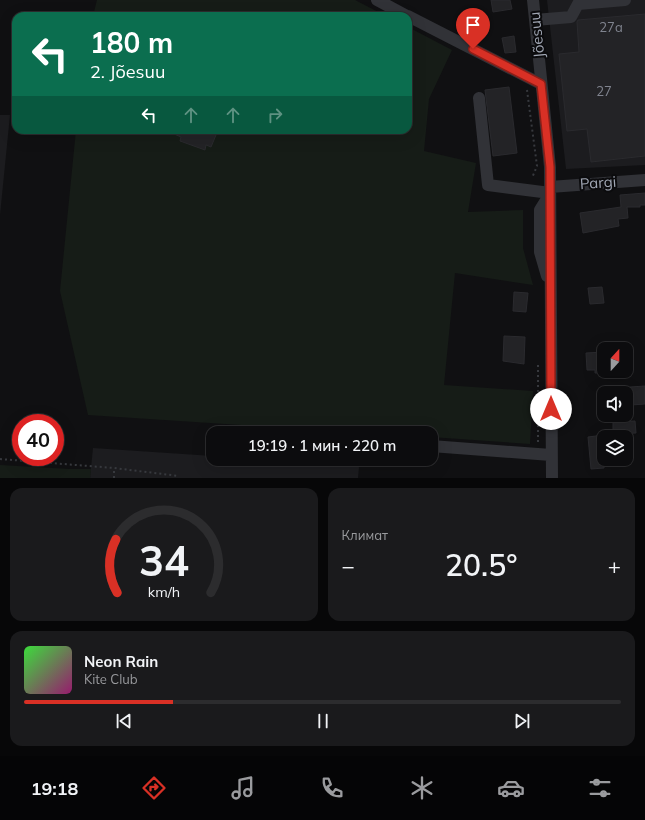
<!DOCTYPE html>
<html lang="ru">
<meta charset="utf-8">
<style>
:root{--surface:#0c0c0e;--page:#1a1a1c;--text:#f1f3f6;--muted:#9a9b9e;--line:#2c2c2e;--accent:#d93025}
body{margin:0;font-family:Mulish,sans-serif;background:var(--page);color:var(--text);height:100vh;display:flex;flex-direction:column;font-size:15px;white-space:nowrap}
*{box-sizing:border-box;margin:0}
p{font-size:13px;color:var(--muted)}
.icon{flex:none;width:22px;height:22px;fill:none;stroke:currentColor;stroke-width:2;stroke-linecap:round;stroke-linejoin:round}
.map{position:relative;height:478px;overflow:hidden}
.sheet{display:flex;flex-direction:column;gap:10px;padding:10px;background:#070708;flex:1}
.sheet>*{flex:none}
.top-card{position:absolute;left:12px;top:12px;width:400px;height:122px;border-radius:12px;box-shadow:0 4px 16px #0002,0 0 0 1px var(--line);background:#0b6e4f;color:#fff;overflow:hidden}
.needle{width:26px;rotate:21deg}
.buttons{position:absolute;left:597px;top:342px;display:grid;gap:8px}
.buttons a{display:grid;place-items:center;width:36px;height:36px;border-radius:8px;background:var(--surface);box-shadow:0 4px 16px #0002,0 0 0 1px var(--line);font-size:20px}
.speed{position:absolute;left:12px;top:414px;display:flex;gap:8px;font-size:20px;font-weight:700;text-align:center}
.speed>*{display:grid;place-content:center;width:52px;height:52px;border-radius:50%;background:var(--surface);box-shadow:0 4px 16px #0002,0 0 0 1px var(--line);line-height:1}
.speed .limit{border:6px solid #d22;background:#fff;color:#111}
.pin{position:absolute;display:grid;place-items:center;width:34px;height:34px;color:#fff;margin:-41px -17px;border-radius:50% 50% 50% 0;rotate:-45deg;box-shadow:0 0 4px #0007}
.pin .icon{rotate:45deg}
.me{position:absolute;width:44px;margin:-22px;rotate:0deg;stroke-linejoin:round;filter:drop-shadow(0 0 3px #0008)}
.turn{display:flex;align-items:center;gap:14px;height:84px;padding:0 12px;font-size:18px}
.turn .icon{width:52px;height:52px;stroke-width:2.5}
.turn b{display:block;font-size:28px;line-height:34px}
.lanes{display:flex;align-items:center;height:38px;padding:0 12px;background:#0003;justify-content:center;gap:20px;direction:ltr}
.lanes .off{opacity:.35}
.big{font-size:30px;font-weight:600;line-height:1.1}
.sheet .tile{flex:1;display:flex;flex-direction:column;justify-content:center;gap:6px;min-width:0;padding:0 14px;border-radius:12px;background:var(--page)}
.sheet .dial{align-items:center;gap:0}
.dial svg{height:104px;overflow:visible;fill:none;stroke:var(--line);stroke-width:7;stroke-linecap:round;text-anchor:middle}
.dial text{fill:var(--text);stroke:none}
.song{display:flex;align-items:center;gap:12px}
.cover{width:48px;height:48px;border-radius:6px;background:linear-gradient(135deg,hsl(120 70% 55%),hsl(320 70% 35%))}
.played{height:4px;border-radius:2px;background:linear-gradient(90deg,var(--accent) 25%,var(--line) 25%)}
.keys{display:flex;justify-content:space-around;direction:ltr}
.heat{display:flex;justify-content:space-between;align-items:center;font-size:22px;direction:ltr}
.sheet .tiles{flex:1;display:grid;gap:10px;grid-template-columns:1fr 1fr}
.tile:last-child{grid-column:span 2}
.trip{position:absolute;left:206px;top:426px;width:232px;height:40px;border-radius:12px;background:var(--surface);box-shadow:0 4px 16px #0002,0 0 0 1px var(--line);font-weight:600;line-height:40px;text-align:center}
.tab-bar{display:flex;height:64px;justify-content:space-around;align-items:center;background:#050506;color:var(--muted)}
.tab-bar .icon{width:28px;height:28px}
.tab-bar .selected{color:var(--accent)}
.tab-bar b{font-size:18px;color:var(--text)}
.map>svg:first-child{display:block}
.built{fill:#1c1c1f}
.green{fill:#161c17}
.building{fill:#232326;stroke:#2a2a2e}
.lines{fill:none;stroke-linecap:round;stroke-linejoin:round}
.path{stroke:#37393e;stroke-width:2;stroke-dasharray:2 3;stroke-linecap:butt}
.minor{stroke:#313237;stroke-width:12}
.route-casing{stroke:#8d1f18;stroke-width:10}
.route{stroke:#d93025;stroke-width:7}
.labels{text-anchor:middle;stroke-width:4;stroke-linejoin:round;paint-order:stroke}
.number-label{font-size:13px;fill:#80848f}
.street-label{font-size:15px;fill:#a0a6b3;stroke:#0b0b0d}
</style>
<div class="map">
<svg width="645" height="478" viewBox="0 0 645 478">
<rect width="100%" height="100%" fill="#101012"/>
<path class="built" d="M 547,0 L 645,0 L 645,165 L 566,169 Z
M 0,115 L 10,115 L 0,215 Z
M 93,448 L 213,456 L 213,459 L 251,459 L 359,467 L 358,478 L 90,478 Z"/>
<path class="green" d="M 97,0 L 355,0 L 386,16 L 93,16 Z
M 408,27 L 452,50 L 429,99 L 424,151 L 476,163 L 468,212 L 523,210 L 523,248 L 533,285 L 455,273 L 444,385 L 533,391 L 530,444 L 431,437 L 431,433 L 363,433 L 88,415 L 60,291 L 76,130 L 408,130 Z
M 0,465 L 70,469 L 91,469 L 90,478 L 0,478 Z"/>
<path class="building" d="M 491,0 L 510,0 L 512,9 L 493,12 Z
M 645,14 L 645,156 L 591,162 L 587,129 L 567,131 L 559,54 L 579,52 L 577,22 L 578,20 Z
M 514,36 L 516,52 L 505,53 L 502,38 Z
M 509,87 L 517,153 L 493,156 L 485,90 Z
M 165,130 L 202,130 L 216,135 L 211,147 L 206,145 L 205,150 L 180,141 L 181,137 Z
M 645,193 L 645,205 L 640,205 L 640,207 L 627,207 L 628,218 L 618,219 L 619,226 L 583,233 L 580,213 L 621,207 L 620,195 Z
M 602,287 L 604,303 L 590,304 L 588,288 Z
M 514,292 L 528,293 L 526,312 L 513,311 Z
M 504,336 L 525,337 L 524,364 L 503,361 Z
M 604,352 L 604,373 L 595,373 L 595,370 L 587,370 L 586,353 Z
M 645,386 L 645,404 L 631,405 L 630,387 Z
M 635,421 L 636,433 L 613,434 L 613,422 Z
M 604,435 L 604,468 L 591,469 L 588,437 Z"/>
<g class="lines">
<path class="path" d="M 527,90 L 537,166 L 532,178
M 538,365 L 538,443
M 0,459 L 114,468 L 179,476
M 114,478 L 114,468"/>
<path class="minor" d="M 377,0 L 407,16
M 533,0 L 550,167 L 552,478
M 408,16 L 541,84
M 535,20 L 571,17 L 578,4 L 625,0
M 479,98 L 488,185 L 550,193
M 550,187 L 645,180
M 547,276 L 540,252 L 540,210 L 550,194
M 431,446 L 551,455"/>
</g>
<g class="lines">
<g class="route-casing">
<path id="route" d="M 473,49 L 541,84 L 550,167 L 551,409"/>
</g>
<use href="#route" class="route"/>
</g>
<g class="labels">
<g class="number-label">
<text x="611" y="32">27a</text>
<text x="604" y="96">27</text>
</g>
<g class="street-label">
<text transform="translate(537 35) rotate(-96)" y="5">Jõesuu</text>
<text transform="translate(598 183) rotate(-4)" y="5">Pargi</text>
</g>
</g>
</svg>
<div class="buttons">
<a><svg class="needle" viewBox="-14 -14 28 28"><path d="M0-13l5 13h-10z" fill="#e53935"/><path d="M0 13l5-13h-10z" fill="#9a9b9e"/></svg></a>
<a><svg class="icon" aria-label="sound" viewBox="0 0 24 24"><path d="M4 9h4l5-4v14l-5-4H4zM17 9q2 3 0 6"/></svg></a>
<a><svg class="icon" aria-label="layers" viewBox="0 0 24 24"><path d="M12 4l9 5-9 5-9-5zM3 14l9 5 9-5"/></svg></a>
</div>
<div class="speed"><div class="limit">40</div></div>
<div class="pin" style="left:473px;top:49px;background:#d93025"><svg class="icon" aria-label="arrive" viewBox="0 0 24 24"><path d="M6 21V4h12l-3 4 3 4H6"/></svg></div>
<svg class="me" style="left:551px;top:409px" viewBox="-20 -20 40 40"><circle r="19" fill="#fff"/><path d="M0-13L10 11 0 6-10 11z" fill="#d93025"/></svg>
<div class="trip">19:19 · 1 мин · 220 m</div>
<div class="top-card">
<div class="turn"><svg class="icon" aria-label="left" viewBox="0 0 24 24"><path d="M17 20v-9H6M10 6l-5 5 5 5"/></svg><div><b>180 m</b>2. Jõesuu</div></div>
<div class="lanes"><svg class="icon" aria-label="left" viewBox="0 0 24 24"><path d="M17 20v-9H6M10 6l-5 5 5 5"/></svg><svg class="icon off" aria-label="ahead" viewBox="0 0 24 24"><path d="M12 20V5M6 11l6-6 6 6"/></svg><svg class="icon off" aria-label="ahead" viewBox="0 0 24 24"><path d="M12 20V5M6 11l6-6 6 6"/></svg><svg class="icon off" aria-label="right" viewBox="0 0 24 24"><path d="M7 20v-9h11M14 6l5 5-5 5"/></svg></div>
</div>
</div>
<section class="sheet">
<div class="tiles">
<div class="tile dial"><svg viewBox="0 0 100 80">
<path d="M14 69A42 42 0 1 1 86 69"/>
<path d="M14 69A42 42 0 0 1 13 28" stroke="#d93025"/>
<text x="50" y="56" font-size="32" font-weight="700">34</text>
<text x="50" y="72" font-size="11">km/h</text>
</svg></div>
<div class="tile"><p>Климат</p>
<div class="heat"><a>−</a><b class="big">20.5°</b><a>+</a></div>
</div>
<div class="tile">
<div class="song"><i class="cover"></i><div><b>Neon Rain</b><p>Kite Club</p></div></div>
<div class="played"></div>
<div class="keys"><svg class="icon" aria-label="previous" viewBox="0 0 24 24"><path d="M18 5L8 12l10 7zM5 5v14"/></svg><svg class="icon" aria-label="pause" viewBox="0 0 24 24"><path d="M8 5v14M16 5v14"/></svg><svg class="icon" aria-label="next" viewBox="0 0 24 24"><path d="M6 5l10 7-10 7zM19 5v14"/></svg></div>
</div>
</div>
</section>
<nav class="tab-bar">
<b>19:18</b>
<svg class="icon selected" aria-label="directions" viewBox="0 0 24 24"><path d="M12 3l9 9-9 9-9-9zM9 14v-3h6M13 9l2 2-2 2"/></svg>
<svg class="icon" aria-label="music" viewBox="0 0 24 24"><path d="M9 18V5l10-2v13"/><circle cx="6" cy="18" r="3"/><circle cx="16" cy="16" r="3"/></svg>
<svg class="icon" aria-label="phone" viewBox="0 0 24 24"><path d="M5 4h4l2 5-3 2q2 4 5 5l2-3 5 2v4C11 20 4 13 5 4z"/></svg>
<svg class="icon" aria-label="climate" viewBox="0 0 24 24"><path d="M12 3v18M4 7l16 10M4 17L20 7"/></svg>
<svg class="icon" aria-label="car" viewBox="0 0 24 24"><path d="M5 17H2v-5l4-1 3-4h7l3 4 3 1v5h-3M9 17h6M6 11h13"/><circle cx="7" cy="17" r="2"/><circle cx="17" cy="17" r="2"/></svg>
<svg class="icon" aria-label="filters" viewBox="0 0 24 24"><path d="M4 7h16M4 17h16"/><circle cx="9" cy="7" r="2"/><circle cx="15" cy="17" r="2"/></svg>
</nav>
